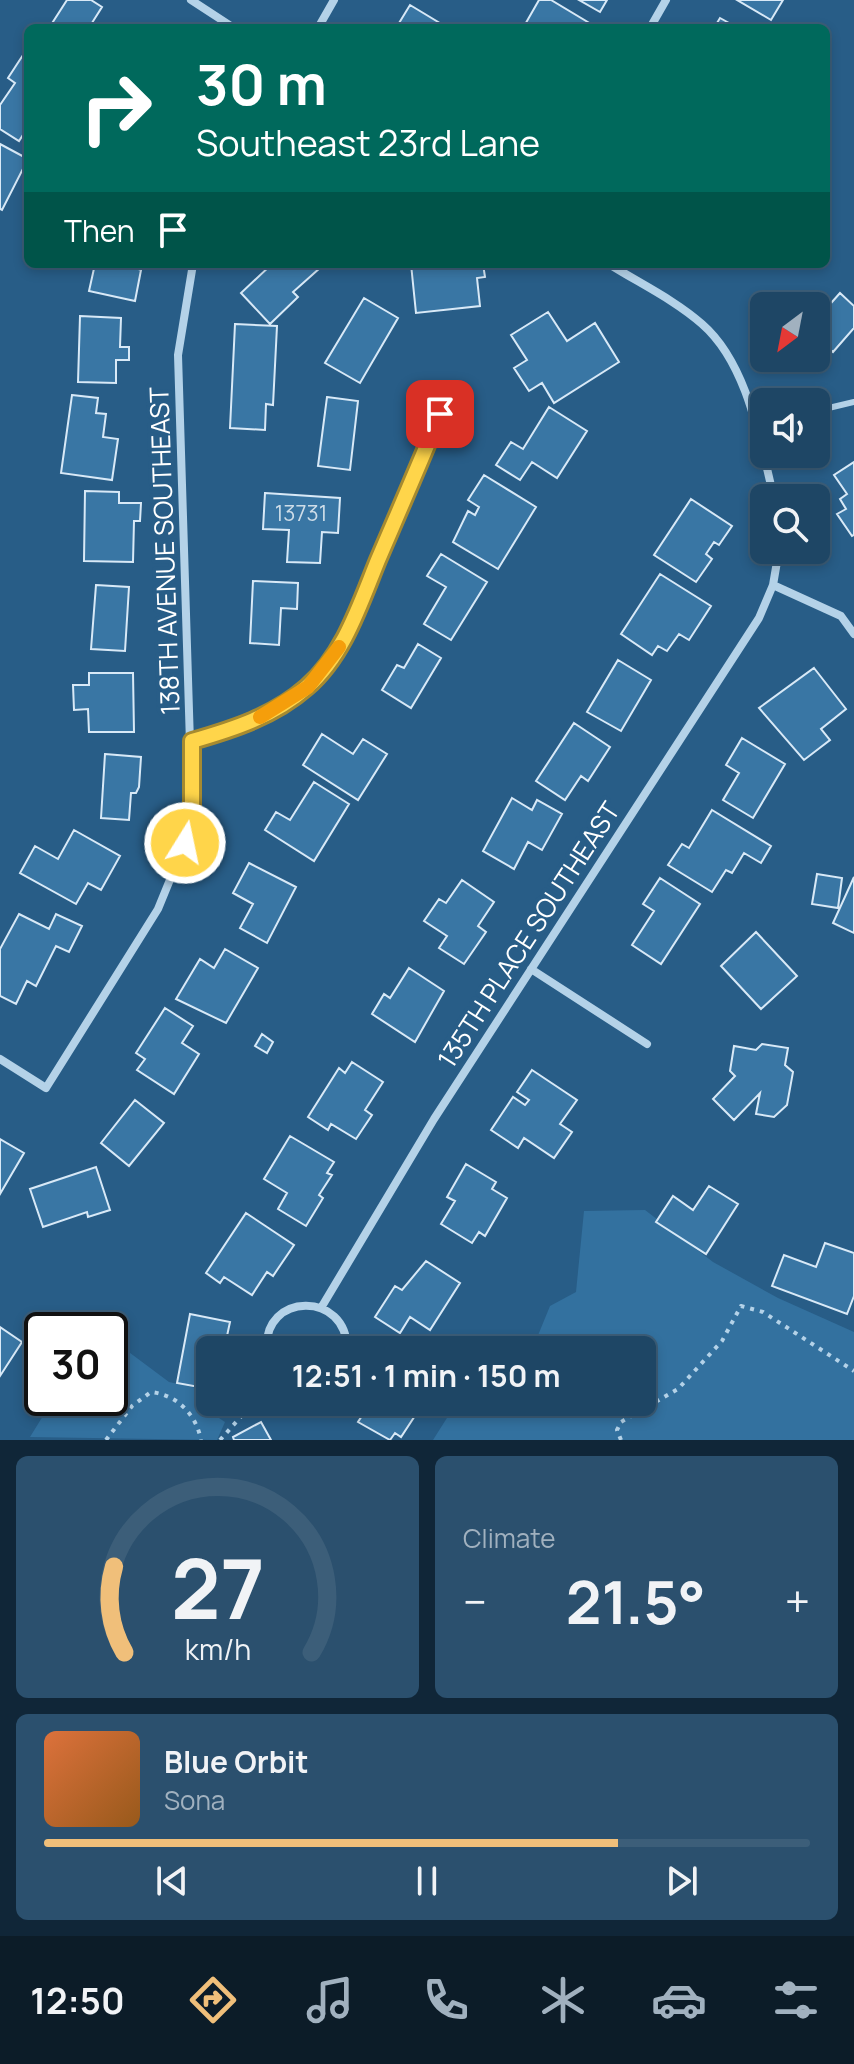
<!DOCTYPE html>
<meta charset="utf-8">
<style>
:root{--surface:#1e4665;--page:#2b506e;--text:#f1f3f6;--muted:#a1b1bf;--line:#3c5e79;--accent:#f0bf7a}
body{margin:0;font-family:Manrope,sans-serif;background:var(--page);color:var(--text);height:100vh;display:flex;flex-direction:column;font-size:30px;white-space:nowrap}
*{box-sizing:border-box;margin:0}
p{font-size:26px;color:var(--muted)}
.icon{flex:none;width:44px;height:44px;fill:none;stroke:currentColor;stroke-width:2;stroke-linecap:round;stroke-linejoin:round}
.map{position:relative;height:1440px;overflow:hidden}
.panel{display:flex;flex-direction:column;gap:16px;padding:16px;background:#102638;flex:1}
.panel>*{flex:none}
.banner{position:absolute;left:24px;top:24px;width:806px;height:244px;border-radius:12px;box-shadow:0 4px 12px #0003,0 0 0 2px var(--line);background:#00695c;color:#fff;overflow:hidden}
.needle{width:52px;rotate:212deg}
.buttons{position:absolute;left:750px;top:292px;display:grid;gap:16px}
.buttons a{display:grid;place-items:center;width:80px;height:80px;border-radius:12px;background:var(--surface);box-shadow:0 4px 12px #0003,0 0 0 2px var(--line);font-size:40px}
.speed{position:absolute;left:24px;top:1312px;display:flex;gap:16px;font-size:40px;font-weight:700;text-align:center}
.speed>*{display:grid;place-content:center;width:104px;height:104px;border-radius:50%;background:var(--surface);box-shadow:0 4px 12px #0003,0 0 0 2px var(--line);line-height:1}
.speed .limit{border:4px solid #111;border-radius:12px;background:#fff;color:#111}
.pin{position:absolute;display:grid;place-items:center;width:68px;height:68px;color:#fff;margin:-34px;border-radius:16px;box-shadow:0 4px 12px #0006}
.me{position:absolute;width:88px;margin:-44px;rotate:10deg;stroke-linejoin:round;filter:drop-shadow(0 0 6px #0008)}
.turn{display:flex;align-items:center;gap:28px;height:168px;padding:0 40px;font-size:36px}
.turn .icon{width:104px;height:104px;stroke-width:2.5}
.turn b{display:block;font-size:56px;line-height:68px}
.then{display:flex;align-items:center;height:76px;padding:0 40px;background:#0003;gap:16px;font-size:30px}
.big{font-size:60px;font-weight:700;line-height:1.1}
.panel .widget{flex:1;display:flex;flex-direction:column;justify-content:center;gap:12px;min-width:0;padding:0 28px;border-radius:12px;background:var(--page)}
.panel .dial{align-items:center;gap:0}
.dial svg{height:208px;overflow:visible;fill:none;stroke:var(--line);stroke-width:7;stroke-linecap:round;text-anchor:middle}
.dial text{fill:var(--text);stroke:none}
.song{display:flex;align-items:center;gap:24px}
.cover{width:96px;height:96px;border-radius:12px;background:linear-gradient(135deg,hsl(20 70% 55%),hsl(30 70% 35%))}
.played{height:8px;border-radius:4px;background:linear-gradient(90deg,var(--accent) 75%,var(--line) 75%)}
.keys{display:flex;justify-content:space-around;direction:ltr}
.heat{display:flex;justify-content:space-between;align-items:center;font-size:44px;direction:ltr}
.panel .tiles{flex:1;display:grid;gap:16px;grid-template-columns:1fr 1fr}
.widget:last-child{grid-column:span 2}
.trip{position:absolute;left:196px;top:1336px;width:460px;height:80px;border-radius:12px;background:var(--surface);box-shadow:0 4px 12px #0003,0 0 0 2px var(--line);font-weight:700;line-height:80px;text-align:center}
.tabs{display:flex;height:128px;justify-content:space-around;align-items:center;background:#0c1c28;color:var(--muted)}
.tabs .icon{width:56px;height:56px}
.tabs .on{color:var(--accent)}
.tabs b{font-size:36px;color:var(--text)}
.map>svg:first-child{display:block}
.green{fill:#33719f}
.building{fill:#3976a4;stroke:#d8e9f7;stroke-width:2}
.lines{fill:none;stroke-linecap:round;stroke-linejoin:round}
.path{stroke:#b4d2e8;stroke-width:4;stroke-dasharray:4 6;stroke-linecap:butt}
.lane{stroke:#b4d2e8;stroke-width:6}
.street{stroke:#b4d2e8;stroke-width:8}
.route-casing{stroke:#a68a30;stroke-width:20}
.route{stroke:#ffd54a;stroke-width:14}
.slow{stroke:#f59e0b;stroke-width:14}
.labels{text-anchor:middle;stroke-width:8;stroke-linejoin:round;paint-order:stroke}
.number-label{font-size:22px;fill:#cedde8}
.street-label{font-size:26px;fill:#fff;stroke:#285d87}
</style>
<div class="map">
<svg width="854" height="1440" viewBox="0 0 854 1440">
<rect width="100%" height="100%" fill="#285d87"/>
<path class="green" d="M 645,1210 L 713,1262 L 778,1298 L 854,1332 L 854,1440 L 433,1440 L 452,1410 L 475,1402 L 642,1402 L 642,1350 L 532,1350 L 550,1306 L 576,1292 L 584,1211 Z
M 110,1338 L 169,1382 L 210,1391 L 213,1414 L 225,1422 L 217,1440 L 30,1437 L 54,1398 L 110,1398 Z"/>
<path class="building" d="M 67,0 L 91,0 L 102,7 L 90,26 L 92,28 L 49,28 Z
M 539,0 L 551,0 L 591,24 L 588,28 L 523,28 Z
M 579,0 L 607,0 L 600,12 Z
M 737,0 L 783,0 L 771,20 Z
M 410,5 L 448,28 L 396,28 Z
M 720,18 L 738,28 L 714,28 Z
M 23,55 L 28,58 L 28,127 L 19,141 L 0,129 L 0,105 L 15,83 L 8,78 Z
M 0,144 L 28,159 L 2,210 L 0,209 Z
M 95,264 L 126,264 L 141,270 L 135,301 L 89,291 Z
M 272,264 L 321,267 L 293,292 L 298,297 L 270,324 L 241,293 Z
M 411,264 L 483,264 L 485,277 L 477,278 L 480,306 L 416,313 Z
M 840,293 L 854,306 L 854,328 L 833,352 L 816,337 L 816,320 Z
M 364,298 L 398,318 L 360,383 L 325,363 Z
M 548,312 L 567,341 L 595,323 L 619,362 L 554,403 L 542,383 L 529,391 L 514,368 L 527,360 L 511,335 Z
M 80,316 L 121,318 L 120,347 L 129,347 L 129,360 L 116,360 L 116,383 L 78,382 Z
M 235,324 L 277,326 L 273,405 L 266,404 L 265,430 L 230,428 Z
M 72,395 L 98,398 L 96,413 L 106,414 L 103,437 L 118,439 L 112,480 L 61,473 Z
M 327,397 L 358,401 L 350,470 L 318,466 Z
M 549,407 L 587,431 L 557,478 L 532,462 L 520,480 L 496,465 L 511,442 L 523,449 Z
M 854,462 L 854,535 L 852,536 L 837,514 L 846,509 L 840,499 L 847,494 L 834,475 Z
M 484,475 L 536,507 L 498,569 L 453,542 L 468,511 L 475,515 L 479,507 L 468,500 Z
M 85,491 L 119,492 L 119,503 L 141,503 L 140,521 L 134,521 L 133,562 L 84,561 Z
M 265,493 L 340,498 L 338,533 L 322,532 L 320,563 L 287,562 L 289,530 L 263,529 Z
M 691,499 L 732,526 L 719,545 L 714,542 L 706,554 L 712,559 L 696,582 L 654,555 Z
M 441,554 L 487,582 L 451,640 L 424,624 L 446,587 L 427,576 Z
M 660,574 L 711,606 L 689,640 L 679,634 L 667,651 L 658,646 L 652,655 L 621,634 Z
M 253,581 L 298,583 L 297,609 L 281,608 L 279,645 L 250,643 Z
M 96,585 L 129,587 L 125,651 L 91,649 Z
M 418,644 L 441,658 L 411,708 L 382,690 L 397,665 L 404,668 Z
M 618,660 L 651,680 L 621,731 L 587,712 Z
M 814,668 L 846,709 L 821,729 L 830,740 L 804,760 L 759,708 Z
M 89,673 L 133,673 L 134,732 L 89,732 L 88,709 L 74,710 L 73,685 L 89,685 Z
M 574,723 L 610,747 L 588,781 L 581,776 L 565,800 L 536,781 Z
M 322,734 L 353,754 L 363,739 L 387,754 L 358,800 L 303,765 Z
M 742,738 L 785,764 L 753,818 L 723,800 L 739,773 L 726,765 Z
M 105,754 L 141,757 L 139,787 L 136,793 L 131,793 L 129,820 L 101,818 Z
M 314,782 L 349,804 L 314,861 L 265,830 L 276,812 L 290,820 Z
M 512,798 L 532,810 L 537,800 L 562,814 L 542,850 L 528,842 L 514,869 L 483,851 Z
M 712,810 L 771,846 L 761,863 L 744,853 L 732,873 L 726,870 L 712,892 L 668,865 L 682,844 L 689,848 Z
M 74,830 L 120,856 L 101,890 L 88,883 L 76,904 L 20,873 L 35,846 L 58,859 Z
M 249,863 L 296,887 L 267,943 L 240,928 L 253,904 L 233,893 Z
M 817,874 L 842,878 L 838,908 L 812,904 Z
M 854,877 L 854,933 L 833,923 Z
M 660,878 L 700,904 L 661,964 L 632,945 L 654,911 L 643,904 Z
M 462,880 L 494,902 L 478,926 L 486,932 L 464,964 L 439,948 L 447,936 L 424,921 L 439,899 L 446,903 Z
M 19,914 L 49,929 L 56,914 L 82,926 L 69,952 L 56,946 L 36,986 L 27,981 L 16,1004 L 0,996 L 0,949 Z
M 756,932 L 797,976 L 761,1009 L 721,966 Z
M 225,949 L 258,968 L 226,1023 L 176,999 L 200,959 L 214,968 Z
M 409,968 L 444,991 L 415,1042 L 372,1014 L 384,994 L 390,998 Z
M 165,1008 L 193,1026 L 182,1043 L 199,1054 L 174,1094 L 137,1070 L 145,1059 L 136,1053 Z
M 262,1034 L 273,1042 L 267,1053 L 255,1046 Z
M 762,1044 L 788,1048 L 785,1065 L 793,1072 L 787,1105 L 774,1117 L 756,1114 L 760,1093 L 734,1120 L 713,1099 L 735,1076 L 730,1071 L 734,1046 L 756,1050 Z
M 352,1062 L 383,1082 L 365,1110 L 372,1115 L 356,1139 L 331,1124 L 328,1130 L 308,1117 L 339,1068 L 345,1073 Z
M 532,1070 L 577,1100 L 560,1124 L 572,1132 L 554,1158 L 524,1138 L 518,1148 L 491,1130 L 513,1097 L 525,1105 L 529,1100 L 517,1092 Z
M 135,1100 L 164,1123 L 129,1166 L 101,1143 Z
M 290,1136 L 334,1162 L 327,1173 L 332,1175 L 319,1195 L 323,1198 L 306,1226 L 278,1209 L 287,1193 L 264,1179 Z
M 0,1139 L 24,1153 L 0,1194 Z
M 466,1164 L 496,1182 L 492,1189 L 507,1198 L 485,1236 L 479,1232 L 472,1243 L 441,1224 L 455,1201 L 447,1197 Z
M 96,1167 L 110,1210 L 88,1217 L 87,1212 L 43,1227 L 30,1189 Z
M 709,1186 L 738,1204 L 706,1254 L 656,1222 L 673,1196 L 693,1210 Z
M 246,1213 L 294,1245 L 273,1276 L 267,1272 L 252,1295 L 224,1277 L 220,1283 L 206,1273 Z
M 825,1243 L 854,1253 L 854,1296 L 847,1314 L 772,1286 L 784,1255 L 816,1267 Z
M 426,1261 L 460,1283 L 430,1330 L 410,1317 L 400,1333 L 375,1317 L 395,1286 L 402,1290 Z
M 190,1314 L 230,1322 L 224,1350 L 210,1350 L 210,1389 L 177,1383 Z
M 0,1327 L 22,1342 L 0,1376 Z
M 371,1402 L 424,1402 L 401,1437 L 395,1433 L 390,1440 L 358,1422 Z
M 261,1422 L 271,1440 L 234,1440 L 233,1437 Z"/>
<g class="lines">
<path class="path" d="M 106,1440 L 132,1406 L 151,1392 C 177,1395 196,1414 201,1440
M 220,1440 L 254,1402
M 621,1440 L 617,1430 L 621,1422 L 678,1389 L 722,1341 L 741,1306 L 763,1312 L 854,1371"/>
<path class="lane" d="M 816,411 L 854,402"/>
<path class="street" d="M 191,0 L 234,28
M 318,28 L 334,0
M 650,28 L 666,0
M 609,264 C 639,283 675,300 702,324 C 748,364 760,442 774,498
M 779,550 L 773,585 L 841,616 L 854,634
M 192,741 C 234,729 274,716 307,687 C 346,654 362,600 381,555 C 401,508 420,461 440,414
M 531,969 L 647,1044
M 0,1059 L 46,1088 L 158,909 L 185,843 L 192,808 L 178,355 L 193,264
M 321,1308 L 434,1119 L 759,618 L 773,585
M 267,1350 C 262,1292 348,1290 347,1350"/>
</g>
<g class="lines">
<g class="route-casing">
<path id="route" d="M 185,843 L 192,808 L 192,741 C 234,729 274,716 307,687 C 344,655 360,604 378,560 C 399,511 420,463 440,414"/>
</g>
<use href="#route" class="route"/>
<path class="slow" d="M 260,717 L 308,687 L 339,647"/>
</g>
<g class="labels">
<g class="number-label">
<text x="301" y="521">13731</text>
</g>
<g class="street-label">
<text transform="translate(165 551) rotate(-92)" y="9">138TH AVENUE SOUTHEAST</text>
<text transform="translate(529 935) rotate(-57)" y="9">135TH PLACE SOUTHEAST</text>
</g>
</g>
</svg>
<div class="buttons">
<a><svg class="needle" viewBox="-14 -14 28 28"><path d="M0-13l5 13h-10z" fill="#e53935"/><path d="M0 13l5-13h-10z" fill="#a1b1bf"/></svg></a>
<a><svg class="icon" aria-label="sound" viewBox="0 0 24 24"><path d="M4 9h4l5-4v14l-5-4H4zM17 9q2 3 0 6"/></svg></a>
<a><svg class="icon" aria-label="search" viewBox="0 0 24 24"><circle cx="10" cy="10" r="6"/><path d="M15 15l6 6"/></svg></a>
</div>
<div class="speed"><div class="limit">30</div></div>
<div class="pin" style="left:440px;top:414px;background:#d93025"><svg class="icon" aria-label="arrive" viewBox="0 0 24 24"><path d="M6 21V4h12l-3 4 3 4H6"/></svg></div>
<svg class="me" style="left:185px;top:843px" viewBox="-20 -20 40 40"><circle r="17" fill="#ffd54a" stroke="#fff" stroke-width="3"/><path d="M0-11L8 9 0 5-8 9z" fill="#fff"/></svg>
<div class="trip">12:51 · 1 min · 150 m</div>
<div class="banner">
<div class="turn"><svg class="icon" aria-label="right" viewBox="0 0 24 24"><path d="M7 20v-9h11M14 6l5 5-5 5"/></svg><div><b>30 m</b>Southeast 23rd Lane</div></div>
<div class="then">Then<svg class="icon" aria-label="arrive" viewBox="0 0 24 24"><path d="M6 21V4h12l-3 4 3 4H6"/></svg></div>
</div>
</div>
<section class="panel">
<div class="tiles">
<div class="widget dial"><svg viewBox="0 0 100 80">
<path d="M14 69A42 42 0 1 1 86 69"/>
<path d="M14 69A42 42 0 0 1 10 36" stroke="#f0bf7a"/>
<text x="50" y="56" font-size="32" font-weight="700">27</text>
<text x="50" y="72" font-size="11">km/h</text>
</svg></div>
<div class="widget"><p>Climate</p>
<div class="heat"><a>−</a><b class="big">21.5°</b><a>+</a></div>
</div>
<div class="widget">
<div class="song"><i class="cover"></i><div><b>Blue Orbit</b><p>Sona</p></div></div>
<div class="played"></div>
<div class="keys"><svg class="icon" aria-label="previous" viewBox="0 0 24 24"><path d="M18 5L8 12l10 7zM5 5v14"/></svg><svg class="icon" aria-label="pause" viewBox="0 0 24 24"><path d="M8 5v14M16 5v14"/></svg><svg class="icon" aria-label="next" viewBox="0 0 24 24"><path d="M6 5l10 7-10 7zM19 5v14"/></svg></div>
</div>
</div>
</section>
<nav class="tabs">
<b>12:50</b>
<svg class="icon on" aria-label="directions" viewBox="0 0 24 24"><path d="M12 3l9 9-9 9-9-9zM9 14v-3h6M13 9l2 2-2 2"/></svg>
<svg class="icon" aria-label="music" viewBox="0 0 24 24"><path d="M9 18V5l10-2v13"/><circle cx="6" cy="18" r="3"/><circle cx="16" cy="16" r="3"/></svg>
<svg class="icon" aria-label="phone" viewBox="0 0 24 24"><path d="M5 4h4l2 5-3 2q2 4 5 5l2-3 5 2v4C11 20 4 13 5 4z"/></svg>
<svg class="icon" aria-label="climate" viewBox="0 0 24 24"><path d="M12 3v18M4 7l16 10M4 17L20 7"/></svg>
<svg class="icon" aria-label="car" viewBox="0 0 24 24"><path d="M5 17H2v-5l4-1 3-4h7l3 4 3 1v5h-3M9 17h6M6 11h13"/><circle cx="7" cy="17" r="2"/><circle cx="17" cy="17" r="2"/></svg>
<svg class="icon" aria-label="filters" viewBox="0 0 24 24"><path d="M4 7h16M4 17h16"/><circle cx="9" cy="7" r="2"/><circle cx="15" cy="17" r="2"/></svg>
</nav>
